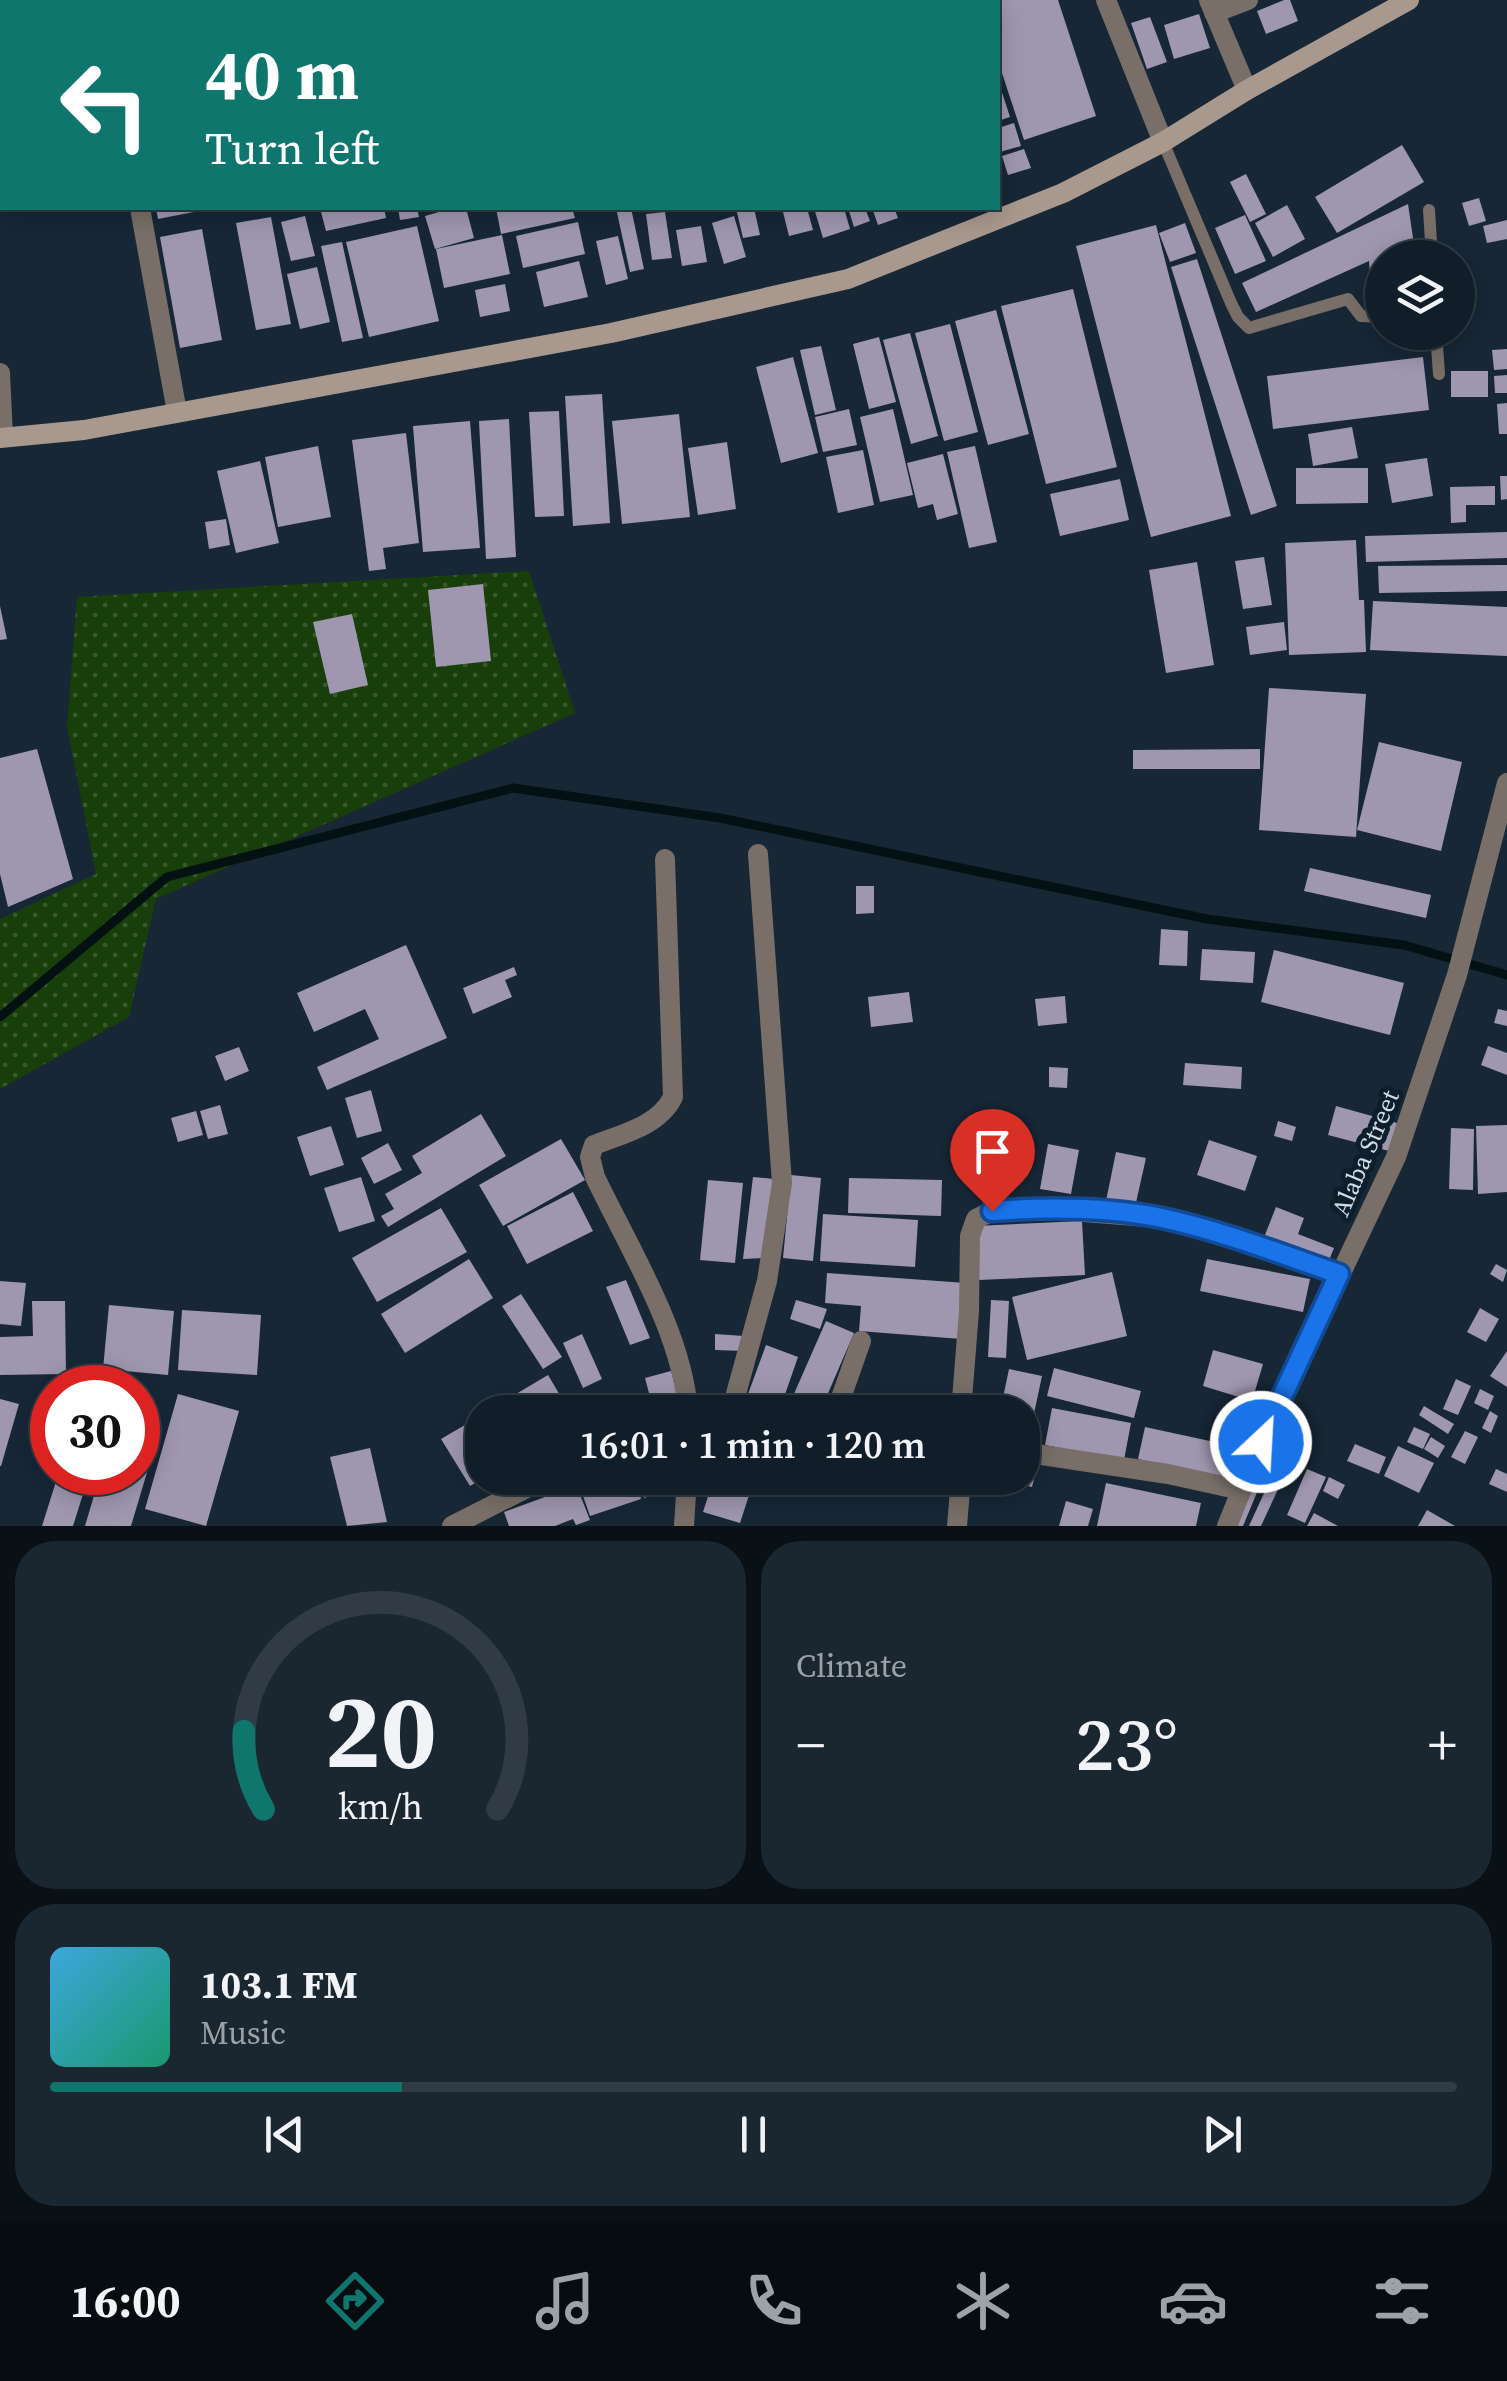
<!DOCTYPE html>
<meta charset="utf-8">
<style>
:root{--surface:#111d28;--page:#1a2630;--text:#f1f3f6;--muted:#9ca2a8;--line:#303b45;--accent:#0f766e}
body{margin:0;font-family:"Source Serif 4",serif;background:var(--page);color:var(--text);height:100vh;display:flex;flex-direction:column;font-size:38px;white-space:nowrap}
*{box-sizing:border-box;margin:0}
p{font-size:32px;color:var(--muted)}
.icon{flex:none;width:55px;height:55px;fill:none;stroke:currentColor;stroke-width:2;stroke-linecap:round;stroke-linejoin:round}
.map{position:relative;height:1526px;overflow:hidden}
.sheet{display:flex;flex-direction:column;gap:15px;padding:15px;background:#091016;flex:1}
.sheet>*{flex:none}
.top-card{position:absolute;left:0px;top:0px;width:1000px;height:210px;box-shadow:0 5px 25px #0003,0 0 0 2px var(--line);background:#0f766e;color:#fff;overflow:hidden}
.buttons{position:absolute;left:1365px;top:240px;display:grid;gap:20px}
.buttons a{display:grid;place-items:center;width:110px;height:110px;border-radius:50%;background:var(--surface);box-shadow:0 5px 25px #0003,0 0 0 2px var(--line);font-size:50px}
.speed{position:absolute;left:30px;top:1365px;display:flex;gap:20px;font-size:50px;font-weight:700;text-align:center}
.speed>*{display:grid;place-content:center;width:130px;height:130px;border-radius:50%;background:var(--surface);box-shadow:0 5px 25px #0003,0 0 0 2px var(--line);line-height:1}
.speed .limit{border:15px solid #d22;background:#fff;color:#111}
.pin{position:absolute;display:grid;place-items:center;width:85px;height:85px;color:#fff;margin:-102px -42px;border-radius:50% 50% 50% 0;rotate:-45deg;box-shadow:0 0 10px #0007}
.pin .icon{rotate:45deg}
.me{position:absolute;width:110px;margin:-55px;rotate:25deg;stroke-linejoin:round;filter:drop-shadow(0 0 8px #0008)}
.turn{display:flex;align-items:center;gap:35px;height:210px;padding:0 40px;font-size:45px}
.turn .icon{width:130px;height:130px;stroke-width:2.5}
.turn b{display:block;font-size:70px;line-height:85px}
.big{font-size:75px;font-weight:600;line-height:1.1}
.sheet .widget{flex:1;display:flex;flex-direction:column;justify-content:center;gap:15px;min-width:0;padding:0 35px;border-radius:40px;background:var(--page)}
.sheet .dial{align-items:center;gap:0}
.dial svg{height:260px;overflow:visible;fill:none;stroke:var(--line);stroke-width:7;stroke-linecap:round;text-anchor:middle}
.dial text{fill:var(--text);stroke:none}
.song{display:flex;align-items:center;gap:30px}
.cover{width:120px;height:120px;border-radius:15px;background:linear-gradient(135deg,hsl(200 70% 55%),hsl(160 70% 35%))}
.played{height:10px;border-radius:5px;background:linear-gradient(90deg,var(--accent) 25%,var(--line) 25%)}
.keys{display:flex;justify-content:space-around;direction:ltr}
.heat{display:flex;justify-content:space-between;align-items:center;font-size:55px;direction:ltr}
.sheet .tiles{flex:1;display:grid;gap:15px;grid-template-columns:1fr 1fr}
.widget:last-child{grid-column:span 2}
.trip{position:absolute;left:465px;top:1395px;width:575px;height:100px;border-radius:40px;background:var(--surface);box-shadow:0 5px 25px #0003,0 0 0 2px var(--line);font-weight:600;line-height:100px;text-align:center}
.dock{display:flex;height:160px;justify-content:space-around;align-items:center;background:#070c10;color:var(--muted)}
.dock .icon{width:70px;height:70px}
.dock .active{color:var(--accent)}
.dock b{font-size:45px;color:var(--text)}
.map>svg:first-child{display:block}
.grass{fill:url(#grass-dots)}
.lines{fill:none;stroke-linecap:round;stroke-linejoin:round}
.stream{stroke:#031113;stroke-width:9}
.building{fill:#9f97af}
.service{stroke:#796f68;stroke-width:12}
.minor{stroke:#796f68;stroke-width:20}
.secondary{stroke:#a8988d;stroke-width:20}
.route-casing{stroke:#114b97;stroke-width:25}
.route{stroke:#1a73e8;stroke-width:18}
.labels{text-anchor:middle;stroke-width:10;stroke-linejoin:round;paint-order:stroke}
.street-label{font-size:25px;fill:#d2dce6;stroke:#0d1e2c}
</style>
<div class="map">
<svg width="1507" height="1526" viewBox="0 0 1507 1526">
<defs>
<pattern id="grass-dots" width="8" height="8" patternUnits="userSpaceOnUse" patternTransform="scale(2.5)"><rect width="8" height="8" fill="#183e09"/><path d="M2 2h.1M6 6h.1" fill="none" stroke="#39592d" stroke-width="1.8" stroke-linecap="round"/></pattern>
</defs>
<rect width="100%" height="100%" fill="#172736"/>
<path class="grass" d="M 529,571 L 575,713 L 156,899 L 129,1017 L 0,1089 L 0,919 L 96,874 L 67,727 L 77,597 Z"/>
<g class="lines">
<path class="stream" d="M 0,1017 L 167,877 L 513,788 L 720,818 L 1207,919 L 1404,945 L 1507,975"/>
</g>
<path class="building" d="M 998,0 L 1058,0 L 1096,116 L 1024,140 L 998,61 Z
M 1284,0 L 1290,0 L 1298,21 L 1266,34 L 1257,11 Z
M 1199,14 L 1210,48 L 1174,59 L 1164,25 Z
M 1150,17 L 1167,62 L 1147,69 L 1131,23 Z
M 998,80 L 1010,117 L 998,121 Z
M 1014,123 L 1021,146 L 1000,152 L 998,128 Z
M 1402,145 L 1424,182 L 1337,233 L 1315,197 Z
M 1024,149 L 1031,168 L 1008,175 L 1002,156 Z
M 1246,174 L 1266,214 L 1250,222 L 1230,182 Z
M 1479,198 L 1486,221 L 1469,226 L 1462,203 Z
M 1408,204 L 1416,258 L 1382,258 L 1382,302 L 1372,303 L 1369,261 L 1256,312 L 1242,283 Z
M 1287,205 L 1305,239 L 1273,257 L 1255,223 Z
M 156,208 L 208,208 L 209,209 L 158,219 Z
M 320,208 L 384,208 L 386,218 L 326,231 Z
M 398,208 L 417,208 L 419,217 L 400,220 Z
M 453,208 L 466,208 L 474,238 L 435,249 L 425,216 Z
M 496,208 L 572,208 L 575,218 L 501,234 Z
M 616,208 L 631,208 L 644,269 L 630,272 Z
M 736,208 L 754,208 L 760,235 L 743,238 Z
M 782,208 L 807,208 L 813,230 L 789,236 Z
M 814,208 L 844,208 L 850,229 L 823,238 Z
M 848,208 L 865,208 L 870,221 L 854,227 Z
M 872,208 L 894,208 L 898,218 L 878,225 Z
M 665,212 L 672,258 L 652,260 L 646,214 Z
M 1245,215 L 1266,261 L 1235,274 L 1215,228 Z
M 305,216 L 315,256 L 291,261 L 281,222 Z
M 734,216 L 746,257 L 724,264 L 712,223 Z
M 271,217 L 291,324 L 256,330 L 236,223 Z
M 1507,220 L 1507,239 L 1487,243 L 1483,226 Z
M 578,222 L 585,254 L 523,268 L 516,236 Z
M 1185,223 L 1196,253 L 1170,262 L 1159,233 Z
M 1156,225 L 1231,516 L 1151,537 L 1076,246 Z
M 417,226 L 439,321 L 369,337 L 346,242 Z
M 701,226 L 707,262 L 682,266 L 676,230 Z
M 202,229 L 222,340 L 180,348 L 160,237 Z
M 502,235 L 510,274 L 444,288 L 436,249 Z
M 618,236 L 628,279 L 606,285 L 596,241 Z
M 342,242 L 363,338 L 342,342 L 321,246 Z
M 1197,259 L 1277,506 L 1251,515 L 1171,267 Z
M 579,261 L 588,297 L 544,307 L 536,272 Z
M 317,267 L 330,322 L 300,329 L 287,274 Z
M 505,284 L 510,311 L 480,317 L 475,290 Z
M 1073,289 L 1117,467 L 1046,484 L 1001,306 Z
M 996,310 L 1029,434 L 988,445 L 955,321 Z
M 950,324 L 978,432 L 944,441 L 915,333 Z
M 910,333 L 938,436 L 911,444 L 883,340 Z
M 879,337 L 896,402 L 869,409 L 853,344 Z
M 821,346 L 836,410 L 815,415 L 800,350 Z
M 1507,349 L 1507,369 L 1494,370 L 1492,350 Z
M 793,357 L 818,453 L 781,463 L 756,367 Z
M 1423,357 L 1429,410 L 1273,429 L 1267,376 Z
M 1451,371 L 1488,371 L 1488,397 L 1451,397 Z
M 1507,375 L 1507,393 L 1495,393 L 1494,376 Z
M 602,394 L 610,523 L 573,526 L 565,396 Z
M 1507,403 L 1507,434 L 1499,434 L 1497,404 Z
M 849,409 L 857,445 L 823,452 L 815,417 Z
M 893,409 L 913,495 L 880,502 L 860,417 Z
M 559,411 L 564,516 L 535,517 L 529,412 Z
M 679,414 L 690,517 L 622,524 L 612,421 Z
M 509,419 L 516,557 L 486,559 L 479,421 Z
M 470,421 L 480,548 L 423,552 L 413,426 Z
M 1352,427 L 1358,458 L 1313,466 L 1308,434 Z
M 406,433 L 419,543 L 383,548 L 386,569 L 369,571 L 352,440 Z
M 727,442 L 736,509 L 698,515 L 688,448 Z
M 318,446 L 331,517 L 278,527 L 265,457 Z
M 975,446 L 997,542 L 969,548 L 947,452 Z
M 863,450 L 874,505 L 838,513 L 826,457 Z
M 943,454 L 958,514 L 937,520 L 933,504 L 918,508 L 907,463 Z
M 1427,458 L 1433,496 L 1392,503 L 1385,464 Z
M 260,461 L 279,543 L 236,553 L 217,471 Z
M 1296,468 L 1368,468 L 1368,503 L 1296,504 Z
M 1500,476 L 1507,476 L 1507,499 L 1501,500 Z
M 1120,479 L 1129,520 L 1060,536 L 1050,494 Z
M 1495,486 L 1495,505 L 1466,505 L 1466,522 L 1451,523 L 1450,487 Z
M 226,519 L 230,545 L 209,549 L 205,522 Z
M 1507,532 L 1507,558 L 1366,562 L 1365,536 Z
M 1356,540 L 1359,600 L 1364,600 L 1366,652 L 1289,655 L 1285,543 Z
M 1264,557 L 1272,605 L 1243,609 L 1235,561 Z
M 1197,562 L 1214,665 L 1166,673 L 1149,570 Z
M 1507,565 L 1507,591 L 1379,593 L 1378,566 Z
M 483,584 L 491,661 L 436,667 L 428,590 Z
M 1373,601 L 1507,607 L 1507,656 L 1370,650 Z
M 0,606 L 7,639 L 0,640 Z
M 352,614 L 368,685 L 330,694 L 313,622 Z
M 1284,622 L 1287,650 L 1250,655 L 1246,627 Z
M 1269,688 L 1366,694 L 1356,837 L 1259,830 Z
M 1379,742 L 1462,762 L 1441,851 L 1357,830 Z
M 37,749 L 73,879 L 8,907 L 0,874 L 0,758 Z
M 1260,749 L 1260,769 L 1133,769 L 1133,750 Z
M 1310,868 L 1431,895 L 1426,918 L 1304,891 Z
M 856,886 L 874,886 L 874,913 L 856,914 Z
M 1161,929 L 1188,931 L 1187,966 L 1159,965 Z
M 406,945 L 447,1038 L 327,1090 L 317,1067 L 379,1039 L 365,1009 L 314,1032 L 297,993 Z
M 1202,949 L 1255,952 L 1253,983 L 1200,980 Z
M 1274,950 L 1404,983 L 1390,1035 L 1261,1002 Z
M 514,967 L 517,975 L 505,980 L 512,997 L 473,1014 L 463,988 Z
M 909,992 L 913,1022 L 871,1027 L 868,997 Z
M 1065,996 L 1067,1023 L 1038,1026 L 1035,999 Z
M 1498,1009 L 1507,1011 L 1507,1026 L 1494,1023 Z
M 1488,1046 L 1507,1053 L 1507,1075 L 1481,1065 Z
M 239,1047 L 249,1071 L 225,1081 L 215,1056 Z
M 1185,1063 L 1242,1067 L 1241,1089 L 1183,1085 Z
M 1049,1067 L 1068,1068 L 1067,1088 L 1049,1087 Z
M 371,1090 L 382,1131 L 357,1138 L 345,1098 Z
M 220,1105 L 228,1134 L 208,1139 L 200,1111 Z
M 1336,1106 L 1397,1123 L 1389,1151 L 1328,1135 Z
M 196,1111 L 203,1135 L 178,1142 L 171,1118 Z
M 481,1114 L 506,1156 L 388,1227 L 381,1216 L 394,1209 L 385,1194 L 422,1173 L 412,1156 Z
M 1278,1121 L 1296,1127 L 1292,1141 L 1274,1136 Z
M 1507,1125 L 1507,1192 L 1478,1194 L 1476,1126 Z
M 331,1126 L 344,1165 L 310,1176 L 297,1137 Z
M 1451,1128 L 1474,1129 L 1473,1190 L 1449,1189 Z
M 561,1139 L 585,1180 L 503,1226 L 479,1185 Z
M 1209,1140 L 1257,1156 L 1245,1191 L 1197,1175 Z
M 388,1143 L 402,1170 L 374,1184 L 361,1158 Z
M 1048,1144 L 1079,1150 L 1071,1194 L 1040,1189 Z
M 1116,1152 L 1146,1158 L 1135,1207 L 1106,1201 Z
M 791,1175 L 821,1178 L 813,1261 L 783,1258 Z
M 361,1177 L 375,1221 L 339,1232 L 324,1188 Z
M 753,1177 L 774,1179 L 766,1258 L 743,1259 Z
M 849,1178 L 942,1180 L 941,1216 L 848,1213 Z
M 708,1180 L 743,1183 L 735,1263 L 700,1260 Z
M 573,1192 L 593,1231 L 527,1264 L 507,1226 Z
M 1276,1207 L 1304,1218 L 1298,1234 L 1334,1248 L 1325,1270 L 1261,1245 Z
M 441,1208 L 467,1252 L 377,1302 L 352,1258 Z
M 823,1214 L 918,1220 L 915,1267 L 820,1261 Z
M 1082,1221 L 1085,1275 L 979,1280 L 976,1226 Z
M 469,1259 L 493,1298 L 405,1353 L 381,1314 Z
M 1207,1259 L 1310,1279 L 1303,1312 L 1200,1291 Z
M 1496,1264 L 1507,1270 L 1503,1282 L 1490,1274 Z
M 1112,1272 L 1127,1336 L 1027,1360 L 1012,1297 Z
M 827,1273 L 966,1283 L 961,1339 L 859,1331 L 861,1306 L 825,1303 Z
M 626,1280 L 650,1338 L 630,1345 L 606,1287 Z
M 0,1281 L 26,1283 L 21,1326 L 0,1324 Z
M 521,1294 L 562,1357 L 543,1369 L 502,1306 Z
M 796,1300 L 827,1309 L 820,1329 L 790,1319 Z
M 991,1300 L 1009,1301 L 1006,1358 L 988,1357 Z
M 32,1301 L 65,1301 L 66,1374 L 0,1375 L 0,1337 L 33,1336 Z
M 109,1305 L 174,1311 L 168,1375 L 103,1369 Z
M 1480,1308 L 1499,1319 L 1486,1342 L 1467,1332 Z
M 182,1310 L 261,1315 L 257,1375 L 178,1370 Z
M 826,1321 L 854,1333 L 820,1412 L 786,1412 Z
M 582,1334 L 602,1379 L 583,1388 L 563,1343 Z
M 715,1334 L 744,1336 L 744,1351 L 715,1350 Z
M 766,1345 L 798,1357 L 781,1406 L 748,1394 Z
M 1213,1350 L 1263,1364 L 1252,1401 L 1203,1386 Z
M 1507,1351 L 1507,1387 L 1490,1376 Z
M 1054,1368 L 1141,1391 L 1134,1418 L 1047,1396 Z
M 1009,1369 L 1042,1376 L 1028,1442 L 1022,1441 L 1022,1412 L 1000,1412 Z
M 671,1371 L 682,1412 L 654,1412 L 645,1378 Z
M 548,1375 L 570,1412 L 486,1412 Z
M 1456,1379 L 1471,1386 L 1458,1415 L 1443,1409 Z
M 1480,1389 L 1494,1396 L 1488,1410 L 1474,1403 Z
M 178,1394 L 239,1411 L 206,1526 L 145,1509 Z
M 0,1399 L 19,1404 L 1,1466 L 0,1466 Z
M 1424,1406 L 1454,1424 L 1448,1434 L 1419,1415 Z
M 1052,1408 L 1131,1423 L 1124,1460 L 1045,1445 Z
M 1490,1411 L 1498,1416 L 1491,1433 L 1482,1428 Z
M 482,1415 L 482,1479 L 470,1486 L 441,1439 Z
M 1145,1427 L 1233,1446 L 1226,1479 L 1138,1459 Z
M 1414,1427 L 1430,1434 L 1423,1449 L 1407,1442 Z
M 1465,1431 L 1478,1437 L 1465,1464 L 1451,1457 Z
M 138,1433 L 157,1439 L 131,1526 L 85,1526 L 101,1472 L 138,1472 Z
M 1431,1437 L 1445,1446 L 1438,1458 L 1424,1449 Z
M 1355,1444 L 1386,1457 L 1379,1474 L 1347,1461 Z
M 1398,1446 L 1434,1463 L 1419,1493 L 1384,1476 Z
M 370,1448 L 387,1522 L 347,1526 L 330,1457 Z
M 1022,1456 L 1039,1460 L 1032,1487 L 999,1479 L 1022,1478 Z
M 1307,1469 L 1326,1477 L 1305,1523 L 1287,1515 Z
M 1496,1469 L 1507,1474 L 1507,1492 L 1489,1484 Z
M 59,1472 L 90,1472 L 73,1526 L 42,1526 Z
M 1251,1473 L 1263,1478 L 1243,1526 L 1239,1526 L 1230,1523 Z
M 1329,1477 L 1345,1485 L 1338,1499 L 1323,1491 Z
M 630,1478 L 635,1478 L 641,1499 L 590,1516 L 582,1493 Z
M 638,1478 L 672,1478 L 675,1488 L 644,1498 Z
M 714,1478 L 737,1478 L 753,1483 L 740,1523 L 703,1512 Z
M 1270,1480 L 1280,1485 L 1261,1526 L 1249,1526 Z
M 1106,1483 L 1201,1503 L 1196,1526 L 1097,1526 Z
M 564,1490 L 567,1497 L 579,1492 L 590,1520 L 576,1525 L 573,1519 L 555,1526 L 509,1526 L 504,1512 Z
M 1066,1501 L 1093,1509 L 1088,1526 L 1059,1526 Z
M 1427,1510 L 1455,1526 L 1418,1526 Z
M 1314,1513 L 1338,1526 L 1307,1526 Z"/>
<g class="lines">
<path class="service" d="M 1163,142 L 1231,303 L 1238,317 L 1249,328 L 1348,299 L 1361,316 L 1382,317
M 1429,210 L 1432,258
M 1436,332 L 1439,374"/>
<path class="minor" d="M 1106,0 L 1163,142
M 1209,0 L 1247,90
M 310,2 L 315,0
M 1214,13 L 1248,0
M 140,208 L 177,412
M 0,373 L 3,437
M 665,859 L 673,1097 C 659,1126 622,1134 594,1145 L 590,1157 L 595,1177 C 629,1248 683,1334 688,1412
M 731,1412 L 767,1281 L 782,1183 L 758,854
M 836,1412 L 861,1341
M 961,1412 L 969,1311 L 970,1236 L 976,1219 L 992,1211 L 1034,1208 L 1160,1218 L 1237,1239 L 1339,1275
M 1022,1452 L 1168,1474 L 1241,1490
M 452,1526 L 546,1478
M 684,1526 L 687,1478
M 957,1526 L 961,1478
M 1227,1526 L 1261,1442 L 1396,1157 L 1457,975 L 1507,783"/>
<path class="secondary" d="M 0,438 L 84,430 L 611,333 L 848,279 L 1063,193 L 1163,142 L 1247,90 L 1409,0"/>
</g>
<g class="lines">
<g class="route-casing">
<path id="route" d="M 992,1211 C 1047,1207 1107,1207 1162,1218 C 1222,1231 1281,1254 1339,1274 L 1261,1442"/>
</g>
<use href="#route" class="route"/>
</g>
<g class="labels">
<g class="street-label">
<text transform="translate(1365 1153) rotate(-67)" y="9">Alaba Street</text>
</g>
</g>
</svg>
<div class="buttons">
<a><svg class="icon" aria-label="layers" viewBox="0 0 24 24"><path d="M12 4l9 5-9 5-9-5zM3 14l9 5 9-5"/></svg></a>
</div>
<div class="speed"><div class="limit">30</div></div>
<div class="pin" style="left:992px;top:1211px;background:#d93025"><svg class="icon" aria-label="arrive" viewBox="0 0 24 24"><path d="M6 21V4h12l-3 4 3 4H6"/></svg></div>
<svg class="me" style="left:1261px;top:1442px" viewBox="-20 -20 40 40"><circle r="17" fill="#1a73e8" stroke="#fff" stroke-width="3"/><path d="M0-11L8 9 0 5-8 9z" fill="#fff"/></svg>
<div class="trip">16:01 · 1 min · 120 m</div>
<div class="top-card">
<div class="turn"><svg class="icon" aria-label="left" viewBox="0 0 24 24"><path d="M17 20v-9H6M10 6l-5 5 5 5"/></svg><div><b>40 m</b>Turn left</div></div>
</div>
</div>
<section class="sheet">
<div class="tiles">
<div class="widget dial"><svg viewBox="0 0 100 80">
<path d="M14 69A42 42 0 1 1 86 69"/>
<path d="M14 69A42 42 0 0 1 8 45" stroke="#0f766e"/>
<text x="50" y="56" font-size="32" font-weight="700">20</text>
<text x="50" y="72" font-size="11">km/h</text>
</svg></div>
<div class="widget"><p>Climate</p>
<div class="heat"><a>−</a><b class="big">23°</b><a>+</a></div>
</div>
<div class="widget">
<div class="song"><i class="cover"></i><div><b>103.1 FM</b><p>Music</p></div></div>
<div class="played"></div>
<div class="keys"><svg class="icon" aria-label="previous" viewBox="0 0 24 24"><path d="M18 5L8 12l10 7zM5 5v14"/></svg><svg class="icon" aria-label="pause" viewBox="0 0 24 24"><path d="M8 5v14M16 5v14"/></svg><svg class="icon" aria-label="next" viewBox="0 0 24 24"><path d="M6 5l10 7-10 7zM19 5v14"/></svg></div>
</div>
</div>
</section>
<nav class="dock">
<b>16:00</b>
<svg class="icon active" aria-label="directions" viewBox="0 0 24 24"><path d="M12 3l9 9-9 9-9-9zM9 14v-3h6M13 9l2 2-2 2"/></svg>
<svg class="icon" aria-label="music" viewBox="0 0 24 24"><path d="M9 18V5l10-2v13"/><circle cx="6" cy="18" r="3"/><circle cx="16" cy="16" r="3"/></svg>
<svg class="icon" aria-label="phone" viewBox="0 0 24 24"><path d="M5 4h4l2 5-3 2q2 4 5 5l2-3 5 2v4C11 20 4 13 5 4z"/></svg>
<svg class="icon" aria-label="climate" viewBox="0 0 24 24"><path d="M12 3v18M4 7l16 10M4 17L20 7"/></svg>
<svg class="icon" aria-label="car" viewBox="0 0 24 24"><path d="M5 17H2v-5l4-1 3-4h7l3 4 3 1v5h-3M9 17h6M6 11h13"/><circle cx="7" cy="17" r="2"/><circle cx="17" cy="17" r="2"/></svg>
<svg class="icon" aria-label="filters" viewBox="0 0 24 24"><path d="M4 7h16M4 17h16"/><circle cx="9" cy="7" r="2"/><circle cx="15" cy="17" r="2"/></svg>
</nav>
